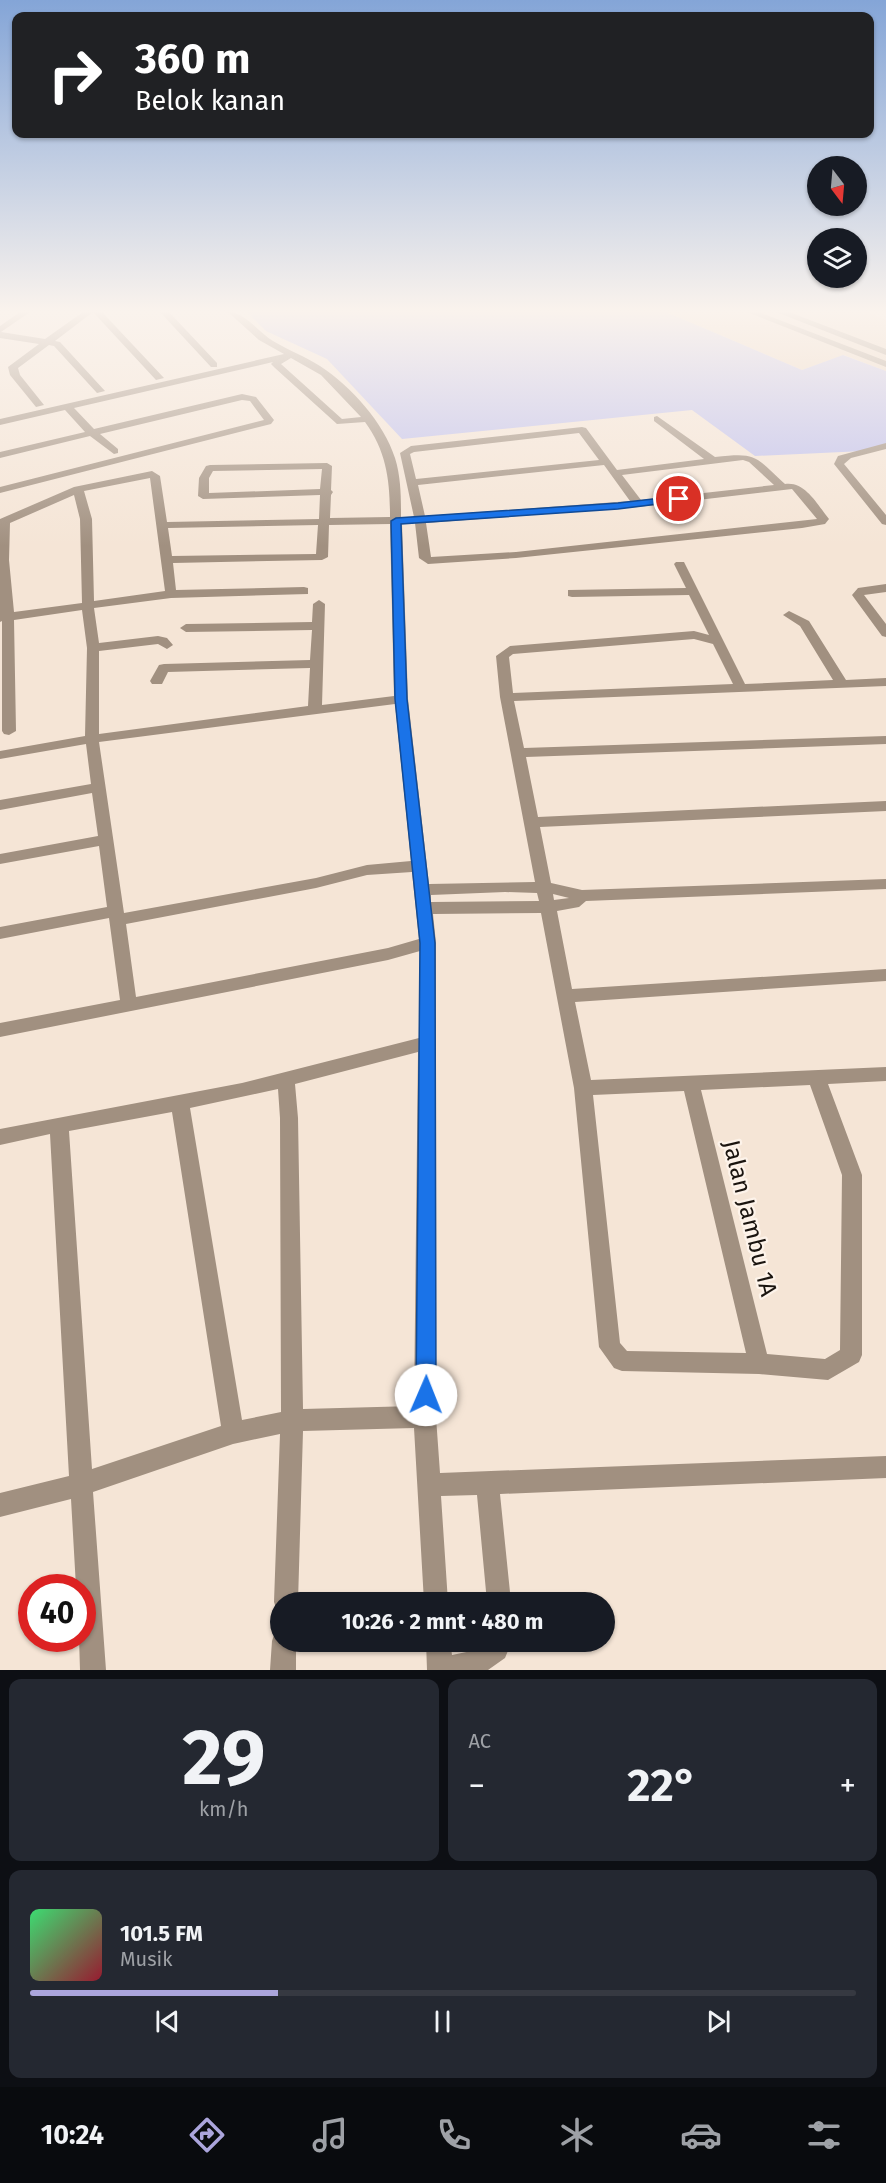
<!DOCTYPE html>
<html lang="id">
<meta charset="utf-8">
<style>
:root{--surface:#171b24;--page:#242831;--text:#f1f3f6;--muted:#9ea1a6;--line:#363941;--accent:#aba5dc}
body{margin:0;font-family:"Fira Sans",sans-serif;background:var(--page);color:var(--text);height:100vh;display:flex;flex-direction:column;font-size:22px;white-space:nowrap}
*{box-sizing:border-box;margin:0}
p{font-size:20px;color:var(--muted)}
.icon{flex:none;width:33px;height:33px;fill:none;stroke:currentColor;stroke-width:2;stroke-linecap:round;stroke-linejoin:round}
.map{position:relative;height:1670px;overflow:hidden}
.drawer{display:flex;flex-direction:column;gap:9px;padding:9px;background:#0d0f14;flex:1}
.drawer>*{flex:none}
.banner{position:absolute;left:12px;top:12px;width:862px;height:126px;border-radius:12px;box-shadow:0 2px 4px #0004;background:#202124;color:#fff;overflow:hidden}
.needle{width:39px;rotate:164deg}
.controls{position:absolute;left:807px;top:156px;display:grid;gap:12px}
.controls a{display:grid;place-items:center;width:60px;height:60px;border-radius:50%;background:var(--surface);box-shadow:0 2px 4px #0004;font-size:30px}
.speed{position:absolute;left:18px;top:1574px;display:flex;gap:12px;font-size:30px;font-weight:700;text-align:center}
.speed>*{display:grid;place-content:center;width:78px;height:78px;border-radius:50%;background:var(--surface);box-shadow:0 2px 4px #0004;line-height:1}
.speed .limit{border:9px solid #d22;background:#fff;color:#111}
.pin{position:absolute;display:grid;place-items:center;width:51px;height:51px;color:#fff;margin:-26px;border:3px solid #fff;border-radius:50%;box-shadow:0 2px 6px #0007}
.me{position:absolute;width:66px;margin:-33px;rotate:1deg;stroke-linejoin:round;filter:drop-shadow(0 0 4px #0008)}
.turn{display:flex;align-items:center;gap:21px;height:126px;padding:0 24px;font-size:27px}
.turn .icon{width:78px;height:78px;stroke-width:2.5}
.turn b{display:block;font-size:42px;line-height:51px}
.big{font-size:45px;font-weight:700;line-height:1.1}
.drawer .card{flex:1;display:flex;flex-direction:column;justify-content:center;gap:9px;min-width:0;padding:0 21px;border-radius:12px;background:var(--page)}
.drawer .dial{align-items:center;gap:0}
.dial b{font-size:78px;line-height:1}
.song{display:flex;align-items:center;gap:18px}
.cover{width:72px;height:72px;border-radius:9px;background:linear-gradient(135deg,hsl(140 70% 55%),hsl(350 70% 35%))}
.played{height:6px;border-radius:3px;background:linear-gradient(90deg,var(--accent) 30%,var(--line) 30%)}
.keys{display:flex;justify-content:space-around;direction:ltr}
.heat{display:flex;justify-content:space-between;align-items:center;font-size:33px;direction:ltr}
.drawer .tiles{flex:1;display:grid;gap:9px;grid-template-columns:1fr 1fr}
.card:last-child{grid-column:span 2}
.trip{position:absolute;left:270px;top:1592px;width:345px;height:60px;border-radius:30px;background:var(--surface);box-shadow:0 2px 4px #0004;font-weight:700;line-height:60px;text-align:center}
.dock{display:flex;height:96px;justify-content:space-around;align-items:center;background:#090b0e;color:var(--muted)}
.dock .icon{width:42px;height:42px}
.dock .current{color:var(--accent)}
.dock b{font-size:27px;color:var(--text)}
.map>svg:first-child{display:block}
.built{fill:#edd7c2}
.green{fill:#c0c1ee}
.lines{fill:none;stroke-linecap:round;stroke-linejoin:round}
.minor{fill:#a19080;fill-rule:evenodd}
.route{fill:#1a73e8;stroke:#114b97;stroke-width:1.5}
.labels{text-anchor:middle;stroke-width:4.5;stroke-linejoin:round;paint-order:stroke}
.near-street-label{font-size:24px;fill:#1a140f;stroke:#fdf3ea}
</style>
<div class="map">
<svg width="886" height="1670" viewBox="0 0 886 1670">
<rect width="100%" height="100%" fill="#f5e5d6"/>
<path class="built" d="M 666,312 L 866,312 L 886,320 L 886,371 L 844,355 L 802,370 Z"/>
<path class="green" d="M 247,312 L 666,312 L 802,370 L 843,355 L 886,371 L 886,447 L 864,451 L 755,456 L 692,410 L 402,439 L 327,359 L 266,331 Z"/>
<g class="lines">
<path class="minor" d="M 20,312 L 30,312 L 1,332 L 45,339 L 83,312 L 102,312 L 164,378 L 156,380 L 93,312 L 55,341 L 60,342 L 105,391 L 97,393 L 54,346 L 49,345 L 18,368 L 20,375 L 44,405 L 36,407 L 10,375 L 8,367 L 39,344 L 0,338 L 0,326 Z
M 160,312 L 169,312 L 217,363 L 217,367 L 211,367 Z
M 228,312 C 245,312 258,332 273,341 C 290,351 304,356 320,366 C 351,386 384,423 395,458 C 401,477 401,497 401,517 L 414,517 L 400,453 L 411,446 L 582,427 L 586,428 L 617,470 L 704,459 L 654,421 L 654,417 L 657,416 L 715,457 C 758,452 754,456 785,484 C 805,481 817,504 829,519 L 825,524 L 802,528 L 516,558 L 428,564 L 419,558 L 415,523 L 402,524 L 408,699 L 429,884 L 535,882 L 500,697 L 496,656 L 510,646 L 694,631 L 709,635 L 689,595 L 572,597 L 568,596 L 568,590 L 686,588 L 674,564 L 676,562 L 684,562 L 745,684 L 833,680 L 800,626 L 783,615 L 789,611 L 809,621 L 846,680 L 886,678 L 886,686 L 514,701 L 524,748 L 886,736 L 886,744 L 526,757 L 538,817 L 886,801 L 886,811 L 540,827 L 551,883 L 582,890 L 886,879 L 886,889 L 586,901 L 579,907 L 557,911 L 572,989 L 886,969 L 886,981 L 575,1002 L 591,1080 L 886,1067 L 886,1081 L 828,1084 L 862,1175 L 862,1355 L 859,1362 L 828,1380 L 759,1374 L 622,1371 L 614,1368 L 599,1347 L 574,1088 L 541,913 L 433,914 L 436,943 L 436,1417 L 440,1473 L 886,1456 L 886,1478 L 500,1494 L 511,1602 L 487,1602 L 477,1495 L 441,1496 L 448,1602 L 424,1602 L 414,1428 L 303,1431 L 298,1602 L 280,1602 L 280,1612 L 277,1611 L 274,1602 L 280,1434 L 233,1444 L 93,1492 L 106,1670 L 80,1670 L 79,1638 L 82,1638 L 82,1587 L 76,1587 L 71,1499 L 0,1517 L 0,1493 L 69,1476 L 50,1134 L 0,1145 L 0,1129 L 242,1083 L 419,1038 L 420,951 L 388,960 L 0,1037 L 0,1023 L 120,1000 L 109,918 L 0,939 L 0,927 L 107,907 L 99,846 L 0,864 L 0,854 L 98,836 L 92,793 L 0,810 L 0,800 L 91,784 L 86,744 L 0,759 L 0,751 L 85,736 L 87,648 L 82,610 L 14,620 L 16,731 L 9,735 L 4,734 L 2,731 L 2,621 L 0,622 L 0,519 L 74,487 L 152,471 L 160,476 L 167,522 L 319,519 L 320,495 L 203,499 L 198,496 L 199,478 L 206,466 L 210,465 L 327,463 L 332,466 L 331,490 L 333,492 L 331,495 L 330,518 L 390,517 C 390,482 387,452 365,422 L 337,424 L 275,368 L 271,364 L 273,362 L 74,408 L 94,429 L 242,394 L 256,397 L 274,420 L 271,424 L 0,493 L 0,487 L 264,420 L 250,401 L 242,400 L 100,434 L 118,449 L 118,453 L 114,454 L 90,436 L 0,458 L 0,452 L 85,432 L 65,410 L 0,425 L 0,419 L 284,354 L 259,340 ZM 291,358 L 321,375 L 361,417 L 342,419 L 281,364 ZM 579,433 L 599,460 L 416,479 L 410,454 L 414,452 ZM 743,460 L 749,462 L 774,485 L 641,500 L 622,475 ZM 604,465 L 630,501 L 425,516 L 418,485 ZM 322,469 L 320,489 L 209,493 L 209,478 L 213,471 ZM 150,478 L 165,591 L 94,601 L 92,519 L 84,491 ZM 792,489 L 817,519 L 516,552 L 431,557 L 426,523 L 638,507 ZM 74,495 L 80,519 L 82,603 L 14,612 L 9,560 L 10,523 ZM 390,524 L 394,696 L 322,705 L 325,604 L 319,600 L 313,604 L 312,622 L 186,624 L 180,628 L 186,632 L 312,630 L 310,660 L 164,664 L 159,665 L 150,681 L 152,684 L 162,684 L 168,672 L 310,668 L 308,706 L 99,734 L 99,651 L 158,644 L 167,649 L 173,645 L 167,638 L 158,636 L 99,643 L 94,608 L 171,598 L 308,594 L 308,588 L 304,587 L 176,590 L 173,563 L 322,560 L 328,557 L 329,525 ZM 318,525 L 316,554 L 172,556 L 168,528 ZM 694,639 L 713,644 L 733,684 L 513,693 L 509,657 L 513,654 ZM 395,704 L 411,861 L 367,865 L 316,878 L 124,913 L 99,742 ZM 412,872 L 419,939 L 388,948 L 136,997 L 126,924 L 316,888 L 367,875 ZM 505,892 L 537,893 L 539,901 L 431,902 L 431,895 ZM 553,894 L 569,898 L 554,900 ZM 418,1052 L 414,1406 L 303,1409 L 298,1118 L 295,1084 ZM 810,1085 L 842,1175 L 840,1350 L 825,1359 L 767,1354 L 701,1090 ZM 278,1089 L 280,1118 L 281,1412 L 242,1420 L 190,1108 ZM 684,1091 L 746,1353 L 627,1351 L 620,1343 L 593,1095 ZM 172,1112 L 221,1426 L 92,1469 L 69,1131 Z
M 747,312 L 759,312 L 886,361 L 886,367 Z
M 776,312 L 789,312 L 886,349 L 886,355 Z
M 886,443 L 886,449 L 851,458 L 844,464 L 886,515 L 886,525 L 882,524 L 834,464 L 838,456 Z
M 886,584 L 886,592 L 864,595 L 886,624 L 886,637 L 882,636 L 852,595 L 858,588 Z
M 280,1630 L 280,1641 L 296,1641 L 296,1670 L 270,1670 L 272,1641 L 275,1632 Z
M 426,1641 L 450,1641 L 452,1655 L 476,1650 L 487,1641 L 512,1641 L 505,1658 L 488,1670 L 427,1670 Z"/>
</g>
<linearGradient id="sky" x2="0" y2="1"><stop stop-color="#84a5d7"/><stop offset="0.57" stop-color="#faf3ed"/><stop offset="1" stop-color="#faf3ed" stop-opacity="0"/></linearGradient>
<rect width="886" height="546" fill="url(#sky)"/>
<path class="route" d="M 679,496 L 682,497 L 682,501 L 618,509 L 401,524 L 407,699 L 435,943 L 436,1395 L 433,1402 L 426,1405 L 418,1402 L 416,1395 L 420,943 L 395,699 L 391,521 L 396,518 L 618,503 Z"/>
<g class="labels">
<g class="near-street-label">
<text transform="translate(750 1218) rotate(76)" y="8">Jalan Jambu 1A</text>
</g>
</g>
</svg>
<div class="controls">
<a><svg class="needle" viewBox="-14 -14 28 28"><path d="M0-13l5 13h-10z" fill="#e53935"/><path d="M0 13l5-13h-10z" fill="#9ea1a6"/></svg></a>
<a><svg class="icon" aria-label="layers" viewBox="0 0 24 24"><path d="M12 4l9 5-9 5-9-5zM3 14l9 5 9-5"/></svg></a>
</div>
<div class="speed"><div class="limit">40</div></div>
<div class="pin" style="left:679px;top:499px;background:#d93025"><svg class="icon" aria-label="arrive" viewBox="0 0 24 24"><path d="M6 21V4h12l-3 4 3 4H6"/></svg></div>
<svg class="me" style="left:426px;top:1395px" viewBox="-20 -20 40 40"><circle r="19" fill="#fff"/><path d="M0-13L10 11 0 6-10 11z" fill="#1a73e8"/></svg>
<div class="trip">10:26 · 2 mnt · 480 m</div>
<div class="banner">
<div class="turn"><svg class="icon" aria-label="right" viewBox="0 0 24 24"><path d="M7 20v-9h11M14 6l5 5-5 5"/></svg><div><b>360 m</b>Belok kanan</div></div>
</div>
</div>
<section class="drawer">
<div class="tiles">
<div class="card dial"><b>29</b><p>km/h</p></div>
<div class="card"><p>AC</p>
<div class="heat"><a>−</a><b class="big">22°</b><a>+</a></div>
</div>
<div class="card">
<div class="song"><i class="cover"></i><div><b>101.5 FM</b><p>Musik</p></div></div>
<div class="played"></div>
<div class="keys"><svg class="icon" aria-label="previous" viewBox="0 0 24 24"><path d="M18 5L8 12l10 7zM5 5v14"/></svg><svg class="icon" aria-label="pause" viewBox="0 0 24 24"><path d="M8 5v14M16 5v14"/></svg><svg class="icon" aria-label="next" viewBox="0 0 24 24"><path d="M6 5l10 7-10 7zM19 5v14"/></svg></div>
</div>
</div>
</section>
<nav class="dock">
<b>10:24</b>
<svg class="icon current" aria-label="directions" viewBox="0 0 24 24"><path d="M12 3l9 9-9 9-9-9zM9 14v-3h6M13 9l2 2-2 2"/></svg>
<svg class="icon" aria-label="music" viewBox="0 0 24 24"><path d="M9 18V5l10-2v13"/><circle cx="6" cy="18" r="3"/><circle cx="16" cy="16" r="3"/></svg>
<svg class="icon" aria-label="phone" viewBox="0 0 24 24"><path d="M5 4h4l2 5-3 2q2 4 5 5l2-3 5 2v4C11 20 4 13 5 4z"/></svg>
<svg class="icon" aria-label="climate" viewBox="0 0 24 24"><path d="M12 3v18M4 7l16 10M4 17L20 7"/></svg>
<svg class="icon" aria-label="car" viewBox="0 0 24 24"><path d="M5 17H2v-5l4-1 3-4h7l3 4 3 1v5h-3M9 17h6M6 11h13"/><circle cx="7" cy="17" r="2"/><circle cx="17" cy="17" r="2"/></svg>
<svg class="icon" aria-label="filters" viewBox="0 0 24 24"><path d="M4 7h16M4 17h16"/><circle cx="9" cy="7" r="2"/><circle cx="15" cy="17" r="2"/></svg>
</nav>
